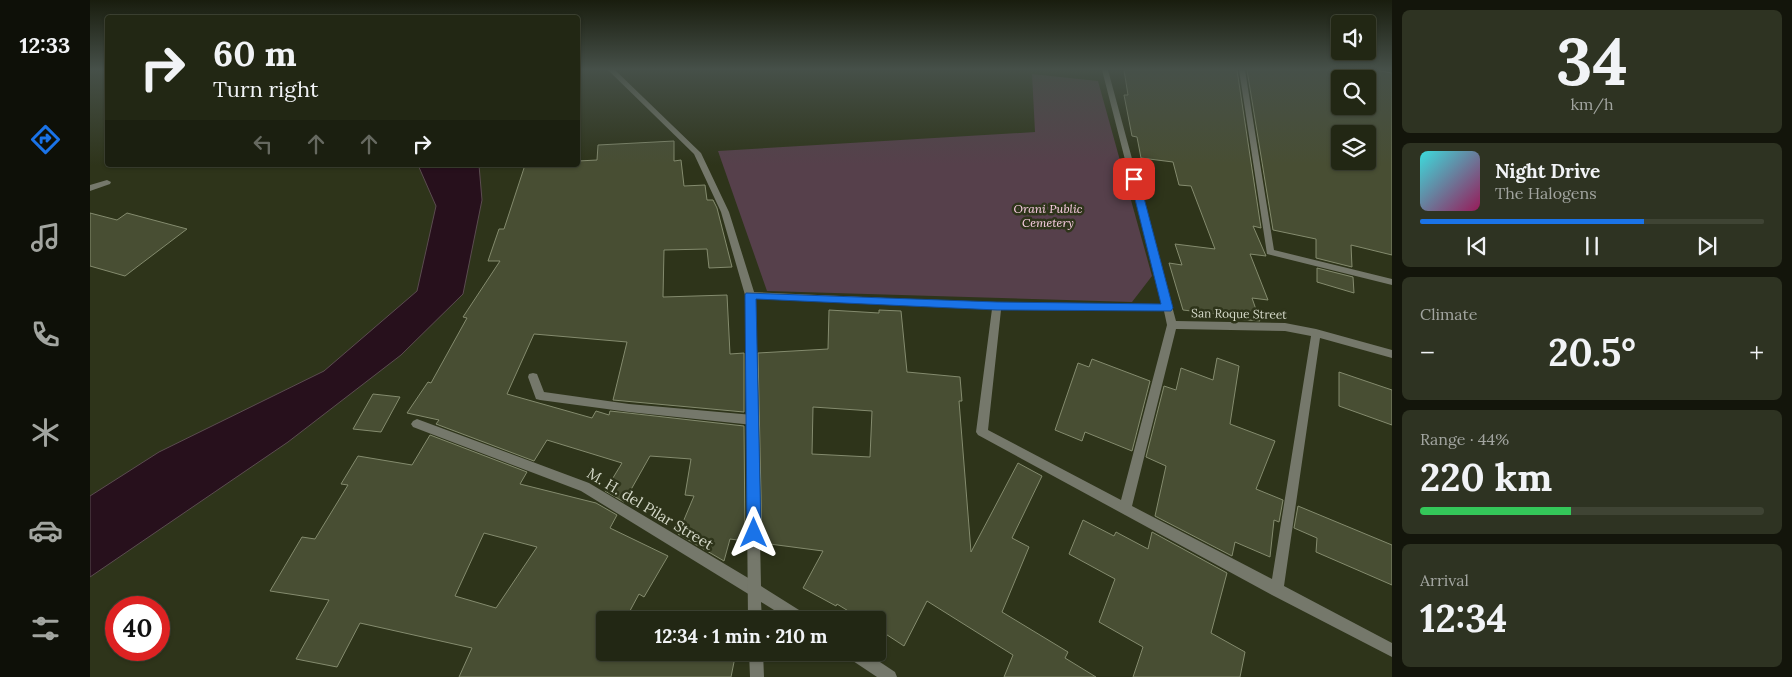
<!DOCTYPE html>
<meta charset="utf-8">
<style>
:root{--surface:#222714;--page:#2e3322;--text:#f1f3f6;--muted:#a2a5a0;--line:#3f4434;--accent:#1a73e8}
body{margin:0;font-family:Lora,serif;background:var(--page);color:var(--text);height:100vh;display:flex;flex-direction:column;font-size:19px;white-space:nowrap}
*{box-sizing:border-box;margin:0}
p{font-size:16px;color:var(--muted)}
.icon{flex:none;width:28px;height:28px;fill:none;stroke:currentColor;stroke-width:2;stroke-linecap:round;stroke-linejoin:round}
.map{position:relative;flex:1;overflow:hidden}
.panel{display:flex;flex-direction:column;gap:10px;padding:10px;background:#13150b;width:400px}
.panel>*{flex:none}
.guide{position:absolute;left:15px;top:15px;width:475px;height:152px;border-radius:5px;box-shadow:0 1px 4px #0004,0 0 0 1px var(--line);background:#222714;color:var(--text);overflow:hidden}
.controls{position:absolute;left:1241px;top:15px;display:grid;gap:10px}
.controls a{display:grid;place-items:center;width:45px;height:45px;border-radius:5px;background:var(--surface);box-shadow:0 1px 4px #0004,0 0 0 1px var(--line);font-size:25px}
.speed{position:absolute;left:15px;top:596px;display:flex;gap:10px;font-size:25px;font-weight:700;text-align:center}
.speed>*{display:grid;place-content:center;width:65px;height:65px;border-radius:50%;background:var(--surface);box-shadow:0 1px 4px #0004,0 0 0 1px var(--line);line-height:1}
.speed .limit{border:8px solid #d22;background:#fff;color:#111}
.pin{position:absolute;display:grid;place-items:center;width:42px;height:42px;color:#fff;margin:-21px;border-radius:10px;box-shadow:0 2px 8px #0006}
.me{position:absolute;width:55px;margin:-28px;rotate:0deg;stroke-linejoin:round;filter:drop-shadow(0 0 4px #0008)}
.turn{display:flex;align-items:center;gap:18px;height:105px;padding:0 25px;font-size:22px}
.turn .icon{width:65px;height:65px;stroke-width:2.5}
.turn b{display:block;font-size:35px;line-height:42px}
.lanes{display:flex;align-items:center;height:48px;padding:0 25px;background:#0003;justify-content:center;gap:25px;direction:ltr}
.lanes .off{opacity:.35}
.big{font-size:38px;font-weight:800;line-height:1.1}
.panel .card{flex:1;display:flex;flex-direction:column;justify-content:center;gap:8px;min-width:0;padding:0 18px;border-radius:8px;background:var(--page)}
.panel .dial{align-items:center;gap:0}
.dial b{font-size:65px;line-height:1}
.song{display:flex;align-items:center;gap:15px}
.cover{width:60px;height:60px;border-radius:8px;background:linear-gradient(135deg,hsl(180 70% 55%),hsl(330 70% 35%))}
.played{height:5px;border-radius:2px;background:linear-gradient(90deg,var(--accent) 65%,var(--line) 65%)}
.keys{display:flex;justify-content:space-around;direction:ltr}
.heat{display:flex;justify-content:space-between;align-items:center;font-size:28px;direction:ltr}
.charge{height:8px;border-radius:4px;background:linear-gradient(90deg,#34c759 44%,var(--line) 0)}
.trip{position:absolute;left:506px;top:611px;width:290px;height:50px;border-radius:5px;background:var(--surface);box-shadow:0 1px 4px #0004,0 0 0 1px var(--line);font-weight:800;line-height:50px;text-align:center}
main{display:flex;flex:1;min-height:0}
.tabs{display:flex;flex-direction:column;width:90px;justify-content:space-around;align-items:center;background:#0e1008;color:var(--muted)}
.tabs .icon{width:35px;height:35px}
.tabs .on{color:var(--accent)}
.tabs b{font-size:22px;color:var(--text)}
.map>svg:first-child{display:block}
.green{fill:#56404b}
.water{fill:#27101c;stroke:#5b4c50}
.building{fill:#484e33;stroke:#848b6e;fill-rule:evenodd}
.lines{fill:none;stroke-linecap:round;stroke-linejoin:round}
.minor{fill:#75786b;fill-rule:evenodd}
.tertiary{fill:#75786b;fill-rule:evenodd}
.route{fill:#1a73e8;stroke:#114b97}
.labels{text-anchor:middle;stroke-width:5;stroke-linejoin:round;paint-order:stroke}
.park-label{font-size:12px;font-style:italic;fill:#fdd0e6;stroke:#2e341a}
.street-label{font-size:12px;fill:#d5d9c9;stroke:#2e341a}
.near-street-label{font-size:15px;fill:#d5d9c9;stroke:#2e341a}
</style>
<main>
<nav class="tabs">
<b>12:33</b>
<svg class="icon on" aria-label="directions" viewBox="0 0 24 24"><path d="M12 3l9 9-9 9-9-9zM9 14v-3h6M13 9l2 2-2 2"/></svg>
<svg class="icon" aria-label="music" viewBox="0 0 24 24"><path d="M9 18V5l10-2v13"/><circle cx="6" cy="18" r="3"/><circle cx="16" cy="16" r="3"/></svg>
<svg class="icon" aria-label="phone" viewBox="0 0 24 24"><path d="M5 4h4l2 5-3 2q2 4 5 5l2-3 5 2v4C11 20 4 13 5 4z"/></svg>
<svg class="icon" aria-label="climate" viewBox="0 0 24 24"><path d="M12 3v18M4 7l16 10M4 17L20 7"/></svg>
<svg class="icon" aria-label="car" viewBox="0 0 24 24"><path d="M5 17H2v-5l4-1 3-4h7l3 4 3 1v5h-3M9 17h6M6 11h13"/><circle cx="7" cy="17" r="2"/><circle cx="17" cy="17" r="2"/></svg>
<svg class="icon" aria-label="filters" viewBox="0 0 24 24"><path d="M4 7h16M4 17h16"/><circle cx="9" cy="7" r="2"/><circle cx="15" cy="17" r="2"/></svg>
</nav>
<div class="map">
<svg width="1302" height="677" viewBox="0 0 1302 677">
<rect width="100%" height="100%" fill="#2e341a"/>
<path class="green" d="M 942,74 L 1008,81 L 1062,276 L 1042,302 L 677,291 L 628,151 L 945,132 Z"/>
<path class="water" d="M 328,165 L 389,165 L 392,200 L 373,294 L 311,355 L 198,442 L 0,577 L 0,496 L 69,452 L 234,371 L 327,291 L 346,206 Z"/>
<path class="building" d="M 1034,70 L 1147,70 L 1171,228 L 1163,226 L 1176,256 L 1160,254 L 1178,300 L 1162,298 L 1170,321 L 1134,318 L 1135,315 L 1093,310 L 1079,263 L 1092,265 L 1085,244 L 1125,249 L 1101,186 L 1089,185 L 1083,162 L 1051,158 L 1047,137 L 1042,136 L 1034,95 L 1038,95 Z
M 1157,70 L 1285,70 L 1302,73 L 1302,255 L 1261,245 L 1262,267 L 1226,258 L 1226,239 L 1183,230 ZM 1250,79 L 1278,79 L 1278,106 L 1250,106 ZM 1250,134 L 1278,134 L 1278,161 L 1250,161 Z
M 584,141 L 584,161 L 591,160 L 594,186 L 615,185 L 617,200 L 623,200 L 627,208 L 642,267 L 619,268 L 617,249 L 574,250 L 573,297 L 637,295 L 640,354 L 654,353 L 654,412 L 523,400 L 537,342 L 444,334 L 417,394 L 502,418 L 506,411 L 519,415 L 520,411 L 654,426 L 655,541 L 640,539 L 634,561 L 588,534 L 604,496 L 595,495 L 601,459 L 560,456 L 534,502 L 515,491 L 532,463 L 457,440 L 444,461 L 346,424 L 349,420 L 317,413 L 338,382 L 341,383 L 377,318 L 373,317 L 410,261 L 398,261 L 409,229 L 414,229 L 435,165 L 488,165 L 488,161 L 507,160 L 508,145 Z
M 0,213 L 27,220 L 37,213 L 97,229 L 35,276 L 0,266 Z
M 1227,268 L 1263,277 L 1264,293 L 1227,282 Z
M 739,310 L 789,313 L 789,310 L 811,311 L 817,372 L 870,377 L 872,401 L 869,401 L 881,552 L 928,463 L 952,476 L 922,538 L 939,547 L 912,612 L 978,652 L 975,658 L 1006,677 L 914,677 L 923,655 L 837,601 L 814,646 L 788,629 L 788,620 L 773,620 L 747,604 L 746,606 L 713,588 L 733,551 L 672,543 L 668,353 L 738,349 ZM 723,407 L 782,411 L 780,457 L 722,454 Z
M 1127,358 L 1149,366 L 1140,424 L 1185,441 L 1166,489 L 1193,500 L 1189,522 L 1184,520 L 1180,557 L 1145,542 L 1142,556 L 1065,516 L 1076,466 L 1056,457 L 1074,386 L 1086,390 L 1091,368 L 1123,380 Z
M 1002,359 L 1060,381 L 1042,451 L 995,432 L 992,441 L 965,430 L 988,363 L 999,367 Z
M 1249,372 L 1302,390 L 1302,425 L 1249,406 Z
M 283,394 L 310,397 L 291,432 L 263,429 Z
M 340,435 L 437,472 L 430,484 L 506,503 L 527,515 L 520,528 L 578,556 L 554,597 L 549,594 L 535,620 L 515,620 L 515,652 L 646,652 L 641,677 L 369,677 L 382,648 L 270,623 L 247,667 L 206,659 L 239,600 L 180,591 L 212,537 L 225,539 L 258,485 L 251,484 L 268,456 L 322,465 ZM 394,533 L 447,547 L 406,608 L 365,596 Z
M 1208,506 L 1302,545 L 1302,585 L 1226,552 L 1227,538 L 1204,528 Z
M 993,520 L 1024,536 L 1026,532 L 1058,549 L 1062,532 L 1137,573 L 1121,633 L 1155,652 L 1150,677 L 1043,677 L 1053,647 L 1009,622 L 1025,579 L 979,554 Z"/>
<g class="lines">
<path class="minor" d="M 1012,70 L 1018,70 L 1086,321 L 1195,323 L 1226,329 L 1302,350 L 1302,358 L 1230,338 L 1194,586 L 1302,643 L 1302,657 L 1182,595 L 888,435 L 886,432 L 902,309 L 660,298 L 655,295 L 660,292 L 907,303 L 1072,304 ZM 911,310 L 1074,311 L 1077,325 L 1031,500 L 898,430 ZM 1086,329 L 1195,331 L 1221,336 L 1182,579 L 1042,506 Z
M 1149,70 L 1155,70 L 1184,250 L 1302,279 L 1302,285 L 1177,254 Z
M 17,180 L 21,182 L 20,184 L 0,191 L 0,185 Z
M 443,373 L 447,374 L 454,392 L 539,404 L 663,415 L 667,417 L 668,420 L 667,423 L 663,425 L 539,412 L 450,400 L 446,399 L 438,377 L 439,374 Z
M 327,419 L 499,483 L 670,585 L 672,590 L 670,595 L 665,596 L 660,595 L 491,491 L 323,427 L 321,424 L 323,421 Z"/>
<path class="tertiary" d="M 518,70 L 525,70 L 611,153 L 639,212 L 665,295 L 671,586 L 717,615 L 719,620 L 700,620 L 671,602 L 672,620 L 658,620 L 655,295 L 631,212 L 604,154 Z
M 659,652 L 673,652 L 674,677 L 660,677 Z
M 755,652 L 775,652 L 805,672 L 807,677 L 787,677 L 757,657 Z"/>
</g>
<linearGradient id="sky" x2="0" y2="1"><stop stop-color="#191d0e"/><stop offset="0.42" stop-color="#465049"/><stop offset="1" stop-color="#465049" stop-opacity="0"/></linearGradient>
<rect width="1302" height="165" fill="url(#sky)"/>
<path class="route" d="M 1044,176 L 1049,179 L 1083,308 L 1081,311 L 907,310 L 666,299 L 671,533 L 669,538 L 664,540 L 659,538 L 657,533 L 655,295 L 656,293 L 907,302 L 1071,304 L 1040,179 Z"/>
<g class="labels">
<g class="park-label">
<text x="958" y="213">Orani Public<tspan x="958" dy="14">Cemetery</tspan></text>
</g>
<g class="street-label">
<text transform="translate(1149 314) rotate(1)" y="4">San Roque Street</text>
</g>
<g class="near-street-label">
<text transform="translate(560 509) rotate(31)" y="5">M. H. del Pilar Street</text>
</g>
</g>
</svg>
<div class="controls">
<a><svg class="icon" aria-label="sound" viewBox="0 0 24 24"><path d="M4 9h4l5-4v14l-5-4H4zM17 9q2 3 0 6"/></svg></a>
<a><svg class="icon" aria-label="search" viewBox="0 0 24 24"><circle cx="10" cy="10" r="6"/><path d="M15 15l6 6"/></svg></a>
<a><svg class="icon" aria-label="layers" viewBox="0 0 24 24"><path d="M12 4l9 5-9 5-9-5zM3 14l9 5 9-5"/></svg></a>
</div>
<div class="speed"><div class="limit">40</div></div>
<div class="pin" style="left:1044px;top:179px;background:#d93025"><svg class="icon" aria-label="arrive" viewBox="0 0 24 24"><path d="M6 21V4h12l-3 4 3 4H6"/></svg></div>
<svg class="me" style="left:664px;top:533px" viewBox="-20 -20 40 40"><path d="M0-17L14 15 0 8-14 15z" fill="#1a73e8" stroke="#fff" stroke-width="4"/></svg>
<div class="trip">12:34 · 1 min · 210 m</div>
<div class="guide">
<div class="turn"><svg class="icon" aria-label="right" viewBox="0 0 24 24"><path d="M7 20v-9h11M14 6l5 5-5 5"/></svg><div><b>60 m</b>Turn right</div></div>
<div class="lanes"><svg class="icon off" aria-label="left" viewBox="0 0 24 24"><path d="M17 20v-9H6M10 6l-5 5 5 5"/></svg><svg class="icon off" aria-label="ahead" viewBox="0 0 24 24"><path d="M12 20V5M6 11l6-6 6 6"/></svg><svg class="icon off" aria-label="ahead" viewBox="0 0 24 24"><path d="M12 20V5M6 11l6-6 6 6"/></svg><svg class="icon" aria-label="right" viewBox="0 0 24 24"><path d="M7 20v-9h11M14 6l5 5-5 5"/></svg></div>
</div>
</div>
<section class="panel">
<div class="card dial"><b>34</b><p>km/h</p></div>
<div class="card">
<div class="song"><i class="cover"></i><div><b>Night Drive</b><p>The Halogens</p></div></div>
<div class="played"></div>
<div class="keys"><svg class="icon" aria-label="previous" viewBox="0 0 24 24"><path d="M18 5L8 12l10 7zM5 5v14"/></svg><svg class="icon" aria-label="pause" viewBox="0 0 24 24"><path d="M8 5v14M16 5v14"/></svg><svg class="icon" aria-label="next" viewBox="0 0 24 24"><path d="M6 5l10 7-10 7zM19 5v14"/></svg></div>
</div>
<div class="card"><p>Climate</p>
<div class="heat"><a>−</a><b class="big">20.5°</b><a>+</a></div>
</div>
<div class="card"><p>Range · 44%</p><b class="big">220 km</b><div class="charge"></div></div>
<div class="card"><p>Arrival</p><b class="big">12:34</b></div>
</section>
</main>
